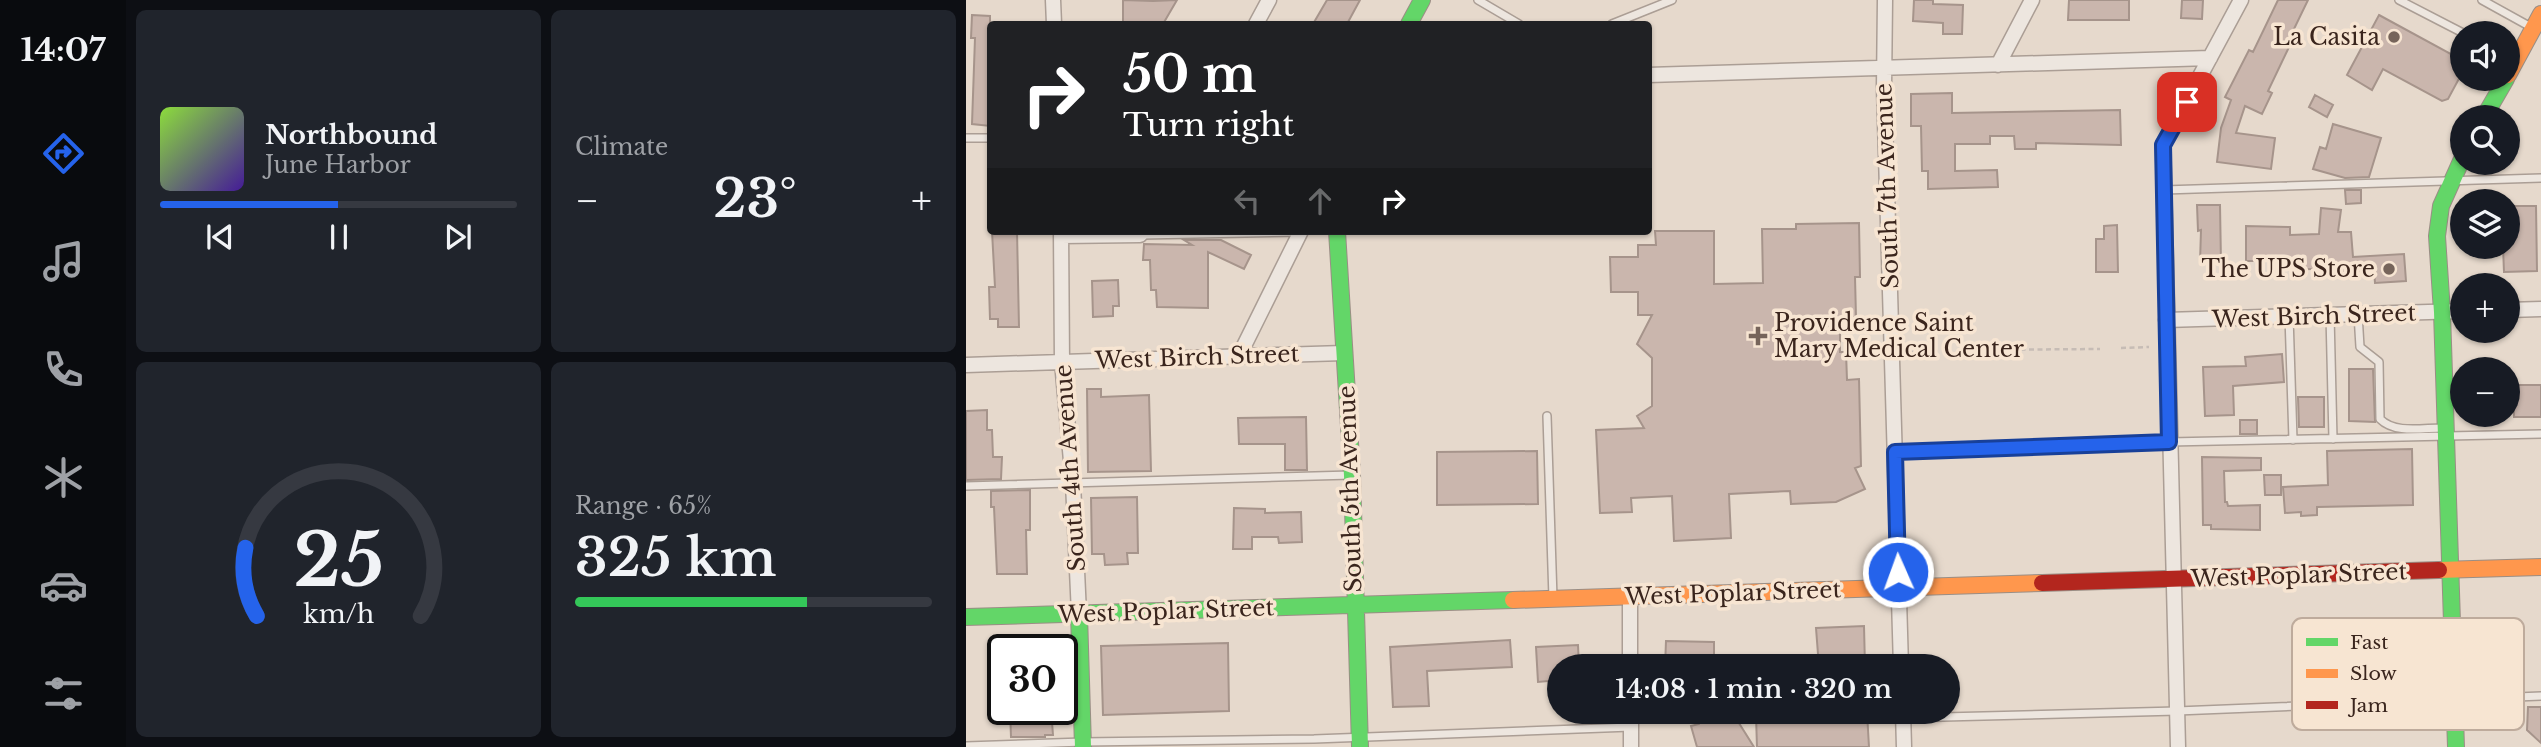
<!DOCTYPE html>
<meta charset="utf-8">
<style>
:root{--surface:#171b24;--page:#20242c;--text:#f1f3f6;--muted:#9ea1a6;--line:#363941;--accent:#2563eb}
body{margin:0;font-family:"Libre Baskerville",serif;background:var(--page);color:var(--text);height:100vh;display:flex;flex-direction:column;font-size:26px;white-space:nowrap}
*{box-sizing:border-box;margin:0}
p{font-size:23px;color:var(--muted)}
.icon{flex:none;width:38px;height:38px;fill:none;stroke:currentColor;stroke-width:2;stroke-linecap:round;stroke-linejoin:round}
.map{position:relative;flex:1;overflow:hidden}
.side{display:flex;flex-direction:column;gap:10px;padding:10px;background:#0d0f14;width:840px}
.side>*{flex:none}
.banner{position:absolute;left:21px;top:21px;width:665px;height:214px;border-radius:7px;box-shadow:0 2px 5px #0004;background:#202124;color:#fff;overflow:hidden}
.tools{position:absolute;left:1484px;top:21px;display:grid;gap:14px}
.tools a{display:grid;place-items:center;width:70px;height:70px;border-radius:50%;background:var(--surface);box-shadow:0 2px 5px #0004;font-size:35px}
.speed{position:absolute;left:21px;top:634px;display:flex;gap:14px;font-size:35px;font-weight:700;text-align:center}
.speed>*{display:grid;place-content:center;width:91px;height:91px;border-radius:50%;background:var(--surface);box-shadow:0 2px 5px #0004;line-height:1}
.speed .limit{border:4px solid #111;border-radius:10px;background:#fff;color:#111}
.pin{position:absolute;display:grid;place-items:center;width:60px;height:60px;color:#fff;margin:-30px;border-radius:14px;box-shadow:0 4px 10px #0006}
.me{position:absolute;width:77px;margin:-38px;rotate:358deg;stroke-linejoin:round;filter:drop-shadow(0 0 5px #0008)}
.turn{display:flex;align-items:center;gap:24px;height:147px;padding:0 21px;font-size:32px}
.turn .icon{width:91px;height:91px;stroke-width:2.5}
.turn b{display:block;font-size:49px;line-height:60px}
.lanes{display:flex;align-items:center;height:66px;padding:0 21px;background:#0003;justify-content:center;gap:35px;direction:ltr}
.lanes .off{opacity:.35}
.big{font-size:52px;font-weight:600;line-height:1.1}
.side .widget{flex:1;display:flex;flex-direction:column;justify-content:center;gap:10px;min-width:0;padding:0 24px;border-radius:10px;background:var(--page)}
.side .dial{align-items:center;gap:0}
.dial svg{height:182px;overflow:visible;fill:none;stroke:var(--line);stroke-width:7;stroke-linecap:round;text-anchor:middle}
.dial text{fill:var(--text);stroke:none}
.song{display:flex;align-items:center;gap:21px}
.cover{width:84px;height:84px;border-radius:10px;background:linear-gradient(135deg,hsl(90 70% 55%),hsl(260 70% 35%))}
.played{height:7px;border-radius:4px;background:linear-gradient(90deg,var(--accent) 50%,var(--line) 50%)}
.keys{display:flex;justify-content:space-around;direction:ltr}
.heat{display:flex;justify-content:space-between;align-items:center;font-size:38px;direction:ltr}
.charge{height:10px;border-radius:5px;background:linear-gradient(90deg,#34c759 65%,var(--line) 0)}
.side .tiles{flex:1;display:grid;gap:10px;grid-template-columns:repeat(2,1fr)}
.trip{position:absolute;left:581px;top:654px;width:413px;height:70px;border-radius:35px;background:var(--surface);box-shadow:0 2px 5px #0004;font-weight:600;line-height:70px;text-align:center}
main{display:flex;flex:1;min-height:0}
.dock{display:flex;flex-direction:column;width:126px;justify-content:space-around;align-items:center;background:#090b0e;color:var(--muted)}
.dock .icon{width:49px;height:49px}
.dock .selected{color:var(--accent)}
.dock b{font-size:32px;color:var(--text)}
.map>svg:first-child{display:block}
.building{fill:#cab6ad;stroke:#a6948b;stroke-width:2}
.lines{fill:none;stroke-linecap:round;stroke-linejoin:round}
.lane-casing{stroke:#ab9e95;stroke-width:10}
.street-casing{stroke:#ab9e95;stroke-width:17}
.fast-casing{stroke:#9a8e85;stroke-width:18}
.slow-casing{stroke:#9a8e85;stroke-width:18}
.jam-casing{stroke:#9a8e85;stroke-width:18}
.path{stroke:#c6bcb5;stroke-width:2.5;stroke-dasharray:5 3.5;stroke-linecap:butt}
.lane{stroke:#ede6df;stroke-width:7}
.street{stroke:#ede6df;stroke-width:14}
.fast{stroke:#63d668;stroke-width:16}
.slow{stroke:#ff974d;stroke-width:16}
.jam{stroke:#b3261e;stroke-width:16}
.route-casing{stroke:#184099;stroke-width:18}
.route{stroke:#2563eb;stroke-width:12}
.poi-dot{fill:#76645a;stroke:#f7e5d2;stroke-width:2.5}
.labels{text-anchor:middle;stroke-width:7;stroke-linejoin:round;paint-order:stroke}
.poi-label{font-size:23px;fill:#3a251d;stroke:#f7e5d2;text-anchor:end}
.street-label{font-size:23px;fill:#3a251d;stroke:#f7e5d2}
.key{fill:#f7e5d2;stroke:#beab9c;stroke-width:2}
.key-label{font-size:19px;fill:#3a251d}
</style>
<main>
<nav class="dock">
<b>14:07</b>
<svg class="icon selected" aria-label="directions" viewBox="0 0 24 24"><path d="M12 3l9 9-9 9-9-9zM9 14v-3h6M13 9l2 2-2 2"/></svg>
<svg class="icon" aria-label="music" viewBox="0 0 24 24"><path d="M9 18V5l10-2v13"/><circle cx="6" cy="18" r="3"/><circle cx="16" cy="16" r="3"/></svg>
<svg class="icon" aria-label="phone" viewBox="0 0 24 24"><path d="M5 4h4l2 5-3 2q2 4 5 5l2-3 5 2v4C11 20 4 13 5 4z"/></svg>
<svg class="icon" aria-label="climate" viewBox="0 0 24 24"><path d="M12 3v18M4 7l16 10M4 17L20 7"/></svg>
<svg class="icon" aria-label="car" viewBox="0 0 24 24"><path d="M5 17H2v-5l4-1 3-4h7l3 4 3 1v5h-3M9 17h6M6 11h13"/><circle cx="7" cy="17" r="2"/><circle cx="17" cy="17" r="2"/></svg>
<svg class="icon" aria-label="filters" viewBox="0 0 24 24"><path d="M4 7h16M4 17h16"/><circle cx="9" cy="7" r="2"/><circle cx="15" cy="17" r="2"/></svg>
</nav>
<section class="side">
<div class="tiles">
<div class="widget">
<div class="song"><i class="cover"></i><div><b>Northbound</b><p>June Harbor</p></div></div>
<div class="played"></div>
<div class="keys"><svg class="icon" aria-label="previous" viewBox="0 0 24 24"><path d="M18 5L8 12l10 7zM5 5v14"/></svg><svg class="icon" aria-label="pause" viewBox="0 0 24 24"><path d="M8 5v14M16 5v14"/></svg><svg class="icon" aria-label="next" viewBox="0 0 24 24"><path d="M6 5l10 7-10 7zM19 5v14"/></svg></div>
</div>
<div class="widget"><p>Climate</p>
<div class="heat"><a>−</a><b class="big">23°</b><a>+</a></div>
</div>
<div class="widget dial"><svg viewBox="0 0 100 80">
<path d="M14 69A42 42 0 1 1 86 69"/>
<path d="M14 69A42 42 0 0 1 9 39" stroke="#2563eb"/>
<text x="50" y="56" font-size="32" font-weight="700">25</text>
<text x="50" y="72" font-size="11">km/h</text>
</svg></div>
<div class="widget"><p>Range · 65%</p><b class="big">325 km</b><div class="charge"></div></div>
</div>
</section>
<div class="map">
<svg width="1575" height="747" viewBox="0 0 1575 747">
<rect width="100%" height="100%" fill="#e6d9cc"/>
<path class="building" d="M 157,0 L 187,1 L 211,0 L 197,24 L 157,22 Z
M 361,0 L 394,0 L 381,24 L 347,24 Z
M 948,0 L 967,0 L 967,4 L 997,5 L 996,34 L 977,34 L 977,23 L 947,21 Z
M 1103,0 L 1163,0 L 1163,20 L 1102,20 Z
M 1216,0 L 1237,0 L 1236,19 L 1215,18 Z
M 1312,0 L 1342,0 L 1327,31 L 1335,34 L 1328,47 L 1324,45 L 1302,91 L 1306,93 L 1296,114 L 1279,106 L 1270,133 L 1309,138 L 1305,169 L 1251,162 L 1255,128 L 1265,100 L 1259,97 L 1283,50 L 1287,52 Z
M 6,15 L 24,16 L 24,126 L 6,124 L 9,38 L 5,38 Z
M 1413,15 L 1496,60 L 1496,73 L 1482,99 L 1476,101 L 1417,69 L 1406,90 L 1381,75 Z
M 986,93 L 986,113 L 1154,110 L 1155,145 L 1070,143 L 1070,149 L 1049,149 L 1048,136 L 1024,136 L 1024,144 L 989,144 L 989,171 L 1031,170 L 1032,187 L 962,189 L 962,171 L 956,171 L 955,126 L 945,126 L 945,94 Z
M 1349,95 L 1367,105 L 1361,117 L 1343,107 Z
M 1367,124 L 1415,138 L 1403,177 L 1379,178 L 1347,169 L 1354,147 L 1360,149 Z
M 1379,190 L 1395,190 L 1395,203 L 1380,204 Z
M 1231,205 L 1254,205 L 1255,263 L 1234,263 L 1235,230 L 1232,231 Z
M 1542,206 L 1570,206 L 1571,271 L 1538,272 L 1537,247 L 1542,247 Z
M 1355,208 L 1375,210 L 1372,232 L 1385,232 L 1387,257 L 1438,254 L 1440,281 L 1409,283 L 1408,270 L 1367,273 L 1367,268 L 1325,270 L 1325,261 L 1280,261 L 1280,226 L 1324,227 L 1324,235 L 1353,234 Z
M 893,223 L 894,277 L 889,277 L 890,317 L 874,317 L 874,352 L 880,352 L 881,380 L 893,379 L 895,466 L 889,468 L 899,489 L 870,502 L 825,504 L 824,491 L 763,494 L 765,538 L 708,541 L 706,496 L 665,498 L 666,512 L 634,513 L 630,430 L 678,428 L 671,416 L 686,406 L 686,358 L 671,344 L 686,315 L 672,315 L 672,292 L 645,292 L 644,257 L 672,257 L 672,245 L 690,245 L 689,231 L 748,231 L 748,284 L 797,283 L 796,229 L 830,229 L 830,224 Z
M 1151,225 L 1152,272 L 1130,272 L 1130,239 L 1138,239 L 1138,226 Z
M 26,231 L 51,231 L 53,327 L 32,327 L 32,319 L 24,319 L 23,287 L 29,287 Z
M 218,240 L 255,240 L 285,255 L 278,269 L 242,252 L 242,308 L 191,307 L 190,290 L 185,290 L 184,260 L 177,260 L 178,244 L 226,245 Z
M 152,280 L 153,306 L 147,306 L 147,316 L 127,317 L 126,281 Z
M 1316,354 L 1318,382 L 1267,386 L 1268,415 L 1239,416 L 1237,367 L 1280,366 L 1279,357 Z
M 1383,369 L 1407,369 L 1409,422 L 1383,421 Z
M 1547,385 L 1575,385 L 1575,417 L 1548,417 Z
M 121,389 L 135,389 L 135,397 L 183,395 L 185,471 L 122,472 Z
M 1332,397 L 1358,397 L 1358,427 L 1333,427 Z
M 21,410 L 21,430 L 26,430 L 27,457 L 36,457 L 35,479 L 0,480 L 0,411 Z
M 340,417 L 341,470 L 319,470 L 319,444 L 273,444 L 272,418 Z
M 1274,420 L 1291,420 L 1291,434 L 1274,434 Z
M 1446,449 L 1447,505 L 1351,507 L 1351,515 L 1335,516 L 1335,512 L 1319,513 L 1317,487 L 1362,485 L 1361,451 Z
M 571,451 L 572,504 L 471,505 L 471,452 Z
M 1236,457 L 1295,458 L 1295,470 L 1258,471 L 1259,502 L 1261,502 L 1262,506 L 1294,505 L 1294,530 L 1245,529 L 1245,525 L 1237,525 Z
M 1298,475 L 1315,475 L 1315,495 L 1299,495 Z
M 64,490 L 64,530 L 60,530 L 61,574 L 31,574 L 28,507 L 25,507 L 25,491 Z
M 171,497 L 172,553 L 161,553 L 162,564 L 139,565 L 138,554 L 126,554 L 125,498 Z
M 268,508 L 299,509 L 299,513 L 335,512 L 336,542 L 313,543 L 312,537 L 286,537 L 286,549 L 267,549 Z
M 898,626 L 899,667 L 853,667 L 850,628 Z
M 544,640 L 546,667 L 461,671 L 463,706 L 427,707 L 424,647 Z
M 700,641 L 748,642 L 748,667 L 699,667 Z
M 262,643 L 263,711 L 137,715 L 135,646 Z
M 612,645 L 613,667 L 593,667 L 593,680 L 572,682 L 570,647 Z
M 1562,707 L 1575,707 L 1575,743 L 1561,730 Z
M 44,709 L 85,709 L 87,735 L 79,735 L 79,737 L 45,737 Z
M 741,712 L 766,712 L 788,747 L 731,747 L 725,726 L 733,724 L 737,714 Z
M 810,712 L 901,712 L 903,747 L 791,747 L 790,716 L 811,716 Z"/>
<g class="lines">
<g class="lane-casing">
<path id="lane" d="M 512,0 L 553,24
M 1433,0 L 1497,33
M 1516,0 L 1563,26
M 646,24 L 706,0
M 0,138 L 24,138
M 1198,190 L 1575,178
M 175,235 L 334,232
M 1392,314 L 1394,347 L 1413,362 L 1414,419 C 1429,434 1456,428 1476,428
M 1364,315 L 1367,439
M 1323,316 L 1327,440
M 581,416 L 587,598
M 929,452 L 1203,442 L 1575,434
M 0,486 L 385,475
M 937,718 L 1211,711 L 1575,696
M 0,746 L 117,742 L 348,739 L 665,727"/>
</g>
<g class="street-casing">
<path id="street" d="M 87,0 L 88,24
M 919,0 L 918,87 L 935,667
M 290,24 L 303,0
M 1032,65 L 1066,0
M 682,75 L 1244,58
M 95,231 L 96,362 L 107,483 L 113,614
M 95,236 L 174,235 L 177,231
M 1542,310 L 1575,309
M 1200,320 L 1496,311
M 273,356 L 335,231
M 0,365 L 378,353
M 664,597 L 664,667
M 665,712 L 665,747
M 937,712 L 938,747
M 1212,747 L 1197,145 L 1275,0"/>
</g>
<g class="fast-casing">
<path id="fast" d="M 443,24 L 456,0
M 1518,117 L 1540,79
M 371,231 L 386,475 L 394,747
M 113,614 L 117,747
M 0,617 L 547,600
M 1490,747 L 1476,312 L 1471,236 L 1475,206 L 1496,159"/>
</g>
<g class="slow-casing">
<path id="slow" d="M 1542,75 L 1575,14
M 1473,570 L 1575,567
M 547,600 L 1076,583"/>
</g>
<g class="jam-casing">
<path id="jam" d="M 1076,583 L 1473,570"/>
</g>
<path class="path" d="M 1155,348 L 1183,347
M 995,350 L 1134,349
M 945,352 L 972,351"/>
<use href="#lane" class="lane"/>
<use href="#street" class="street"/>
<use href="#fast" class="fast"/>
<use href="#slow" class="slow"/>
<use href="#jam" class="jam"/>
</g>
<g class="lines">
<g class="route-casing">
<path id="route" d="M 932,572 L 929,452 L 1203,442 L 1197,145 L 1221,102"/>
</g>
<use href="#route" class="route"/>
</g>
<g class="poi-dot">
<circle cx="1428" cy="37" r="7"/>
<circle cx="1423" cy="269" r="7"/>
<path d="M788.5 325.5h7v7h7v7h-7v7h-7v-7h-7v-7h7z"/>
</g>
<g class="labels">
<g class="poi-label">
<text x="1414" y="45">La Casita</text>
<text x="1409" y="277">The UPS Store</text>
<text x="808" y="331" text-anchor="start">Providence Saint<tspan x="808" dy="26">Mary Medical Center</tspan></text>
</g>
<g class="street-label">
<text transform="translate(921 186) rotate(-92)" y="8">South 7th Avenue</text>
<text transform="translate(1348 316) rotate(-2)" y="8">West Birch Street</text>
<text transform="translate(231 357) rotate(-2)" y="8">West Birch Street</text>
<text transform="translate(104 468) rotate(-94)" y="8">South 4th Avenue</text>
<text transform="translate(384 489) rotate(-92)" y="8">South 5th Avenue</text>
<text transform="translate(1333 575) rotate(-2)" y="8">West Poplar Street</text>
<text transform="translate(767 593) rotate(-2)" y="8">West Poplar Street</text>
<text transform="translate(200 611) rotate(-2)" y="8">West Poplar Street</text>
</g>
</g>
<rect x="1326" y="618" width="232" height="112" rx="10" class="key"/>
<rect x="1340" y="638" width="32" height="8" fill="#63d668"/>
<rect x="1340" y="669" width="32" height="9" fill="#ff974d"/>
<rect x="1340" y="701" width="32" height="8" fill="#b3261e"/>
<g class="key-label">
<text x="1384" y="649">Fast</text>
<text x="1384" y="680">Slow</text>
<text x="1384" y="712">Jam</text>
</g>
</svg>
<div class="tools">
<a><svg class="icon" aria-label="sound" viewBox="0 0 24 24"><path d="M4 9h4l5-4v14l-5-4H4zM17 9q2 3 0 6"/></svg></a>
<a><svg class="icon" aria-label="search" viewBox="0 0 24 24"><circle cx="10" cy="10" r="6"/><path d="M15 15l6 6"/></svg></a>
<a><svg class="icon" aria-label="layers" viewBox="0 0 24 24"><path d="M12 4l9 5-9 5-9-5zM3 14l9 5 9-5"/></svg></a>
<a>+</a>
<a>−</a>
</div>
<div class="speed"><div class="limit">30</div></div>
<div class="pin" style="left:1221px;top:102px;background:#d93025"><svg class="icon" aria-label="arrive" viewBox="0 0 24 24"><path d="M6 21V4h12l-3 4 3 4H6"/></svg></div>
<svg class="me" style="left:932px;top:572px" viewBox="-20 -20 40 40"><circle r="17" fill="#2563eb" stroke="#fff" stroke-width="3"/><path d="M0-11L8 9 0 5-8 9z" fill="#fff"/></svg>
<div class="trip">14:08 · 1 min · 320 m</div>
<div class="banner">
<div class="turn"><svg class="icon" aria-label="right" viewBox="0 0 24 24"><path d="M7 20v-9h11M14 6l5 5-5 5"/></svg><div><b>50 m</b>Turn right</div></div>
<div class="lanes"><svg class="icon off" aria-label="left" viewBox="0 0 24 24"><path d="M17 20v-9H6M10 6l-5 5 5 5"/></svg><svg class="icon off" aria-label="ahead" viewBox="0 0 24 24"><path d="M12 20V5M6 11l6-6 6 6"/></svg><svg class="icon" aria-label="right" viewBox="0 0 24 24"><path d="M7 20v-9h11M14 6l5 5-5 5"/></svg></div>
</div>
</div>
</main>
